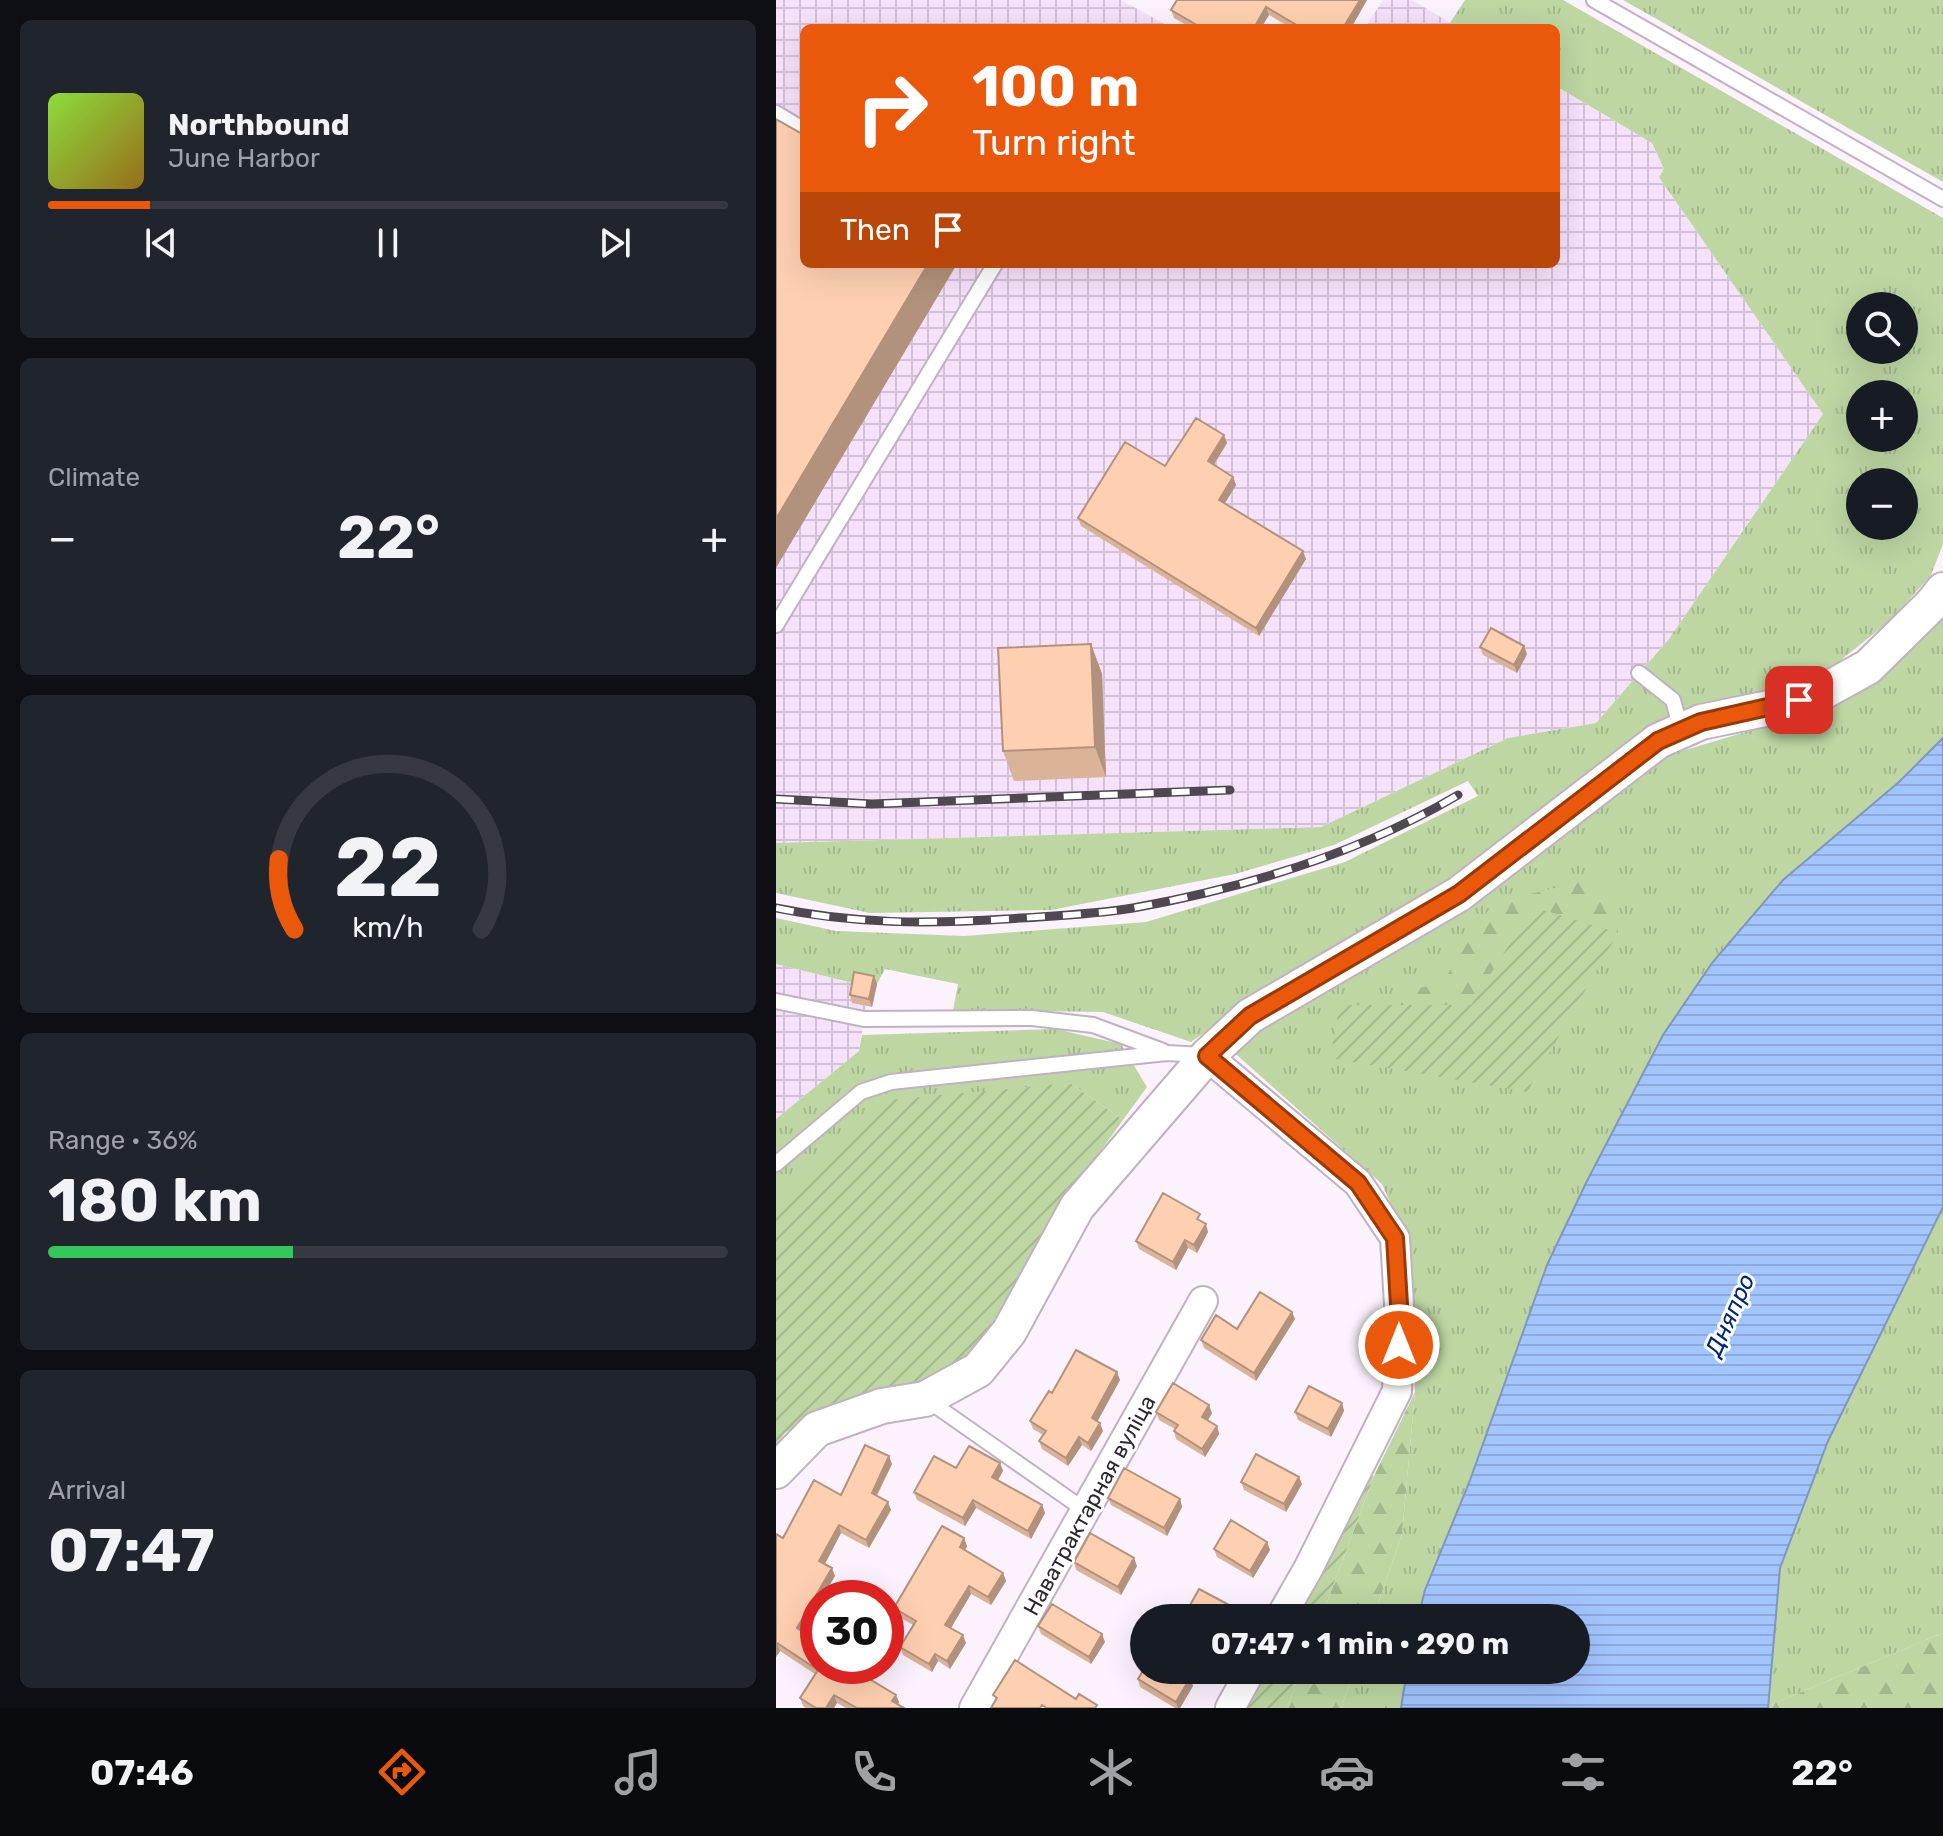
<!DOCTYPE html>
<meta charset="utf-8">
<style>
:root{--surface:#171b24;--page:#20242c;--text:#f1f3f6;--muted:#9ea1a6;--line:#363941;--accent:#ea580c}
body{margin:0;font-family:Rubik,sans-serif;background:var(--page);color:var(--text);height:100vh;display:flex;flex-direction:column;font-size:30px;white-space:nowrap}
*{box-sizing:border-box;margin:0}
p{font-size:26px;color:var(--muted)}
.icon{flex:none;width:44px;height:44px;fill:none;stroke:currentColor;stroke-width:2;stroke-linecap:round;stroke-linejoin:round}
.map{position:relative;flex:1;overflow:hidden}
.drawer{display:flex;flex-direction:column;gap:20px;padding:20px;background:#0d0f14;width:776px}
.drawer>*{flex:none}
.banner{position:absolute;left:24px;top:24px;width:760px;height:244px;border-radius:12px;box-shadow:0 8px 32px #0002;background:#ea580c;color:#fff;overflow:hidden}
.buttons{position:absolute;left:1070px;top:292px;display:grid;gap:16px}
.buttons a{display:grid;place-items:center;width:72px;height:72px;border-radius:50%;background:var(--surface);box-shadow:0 8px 32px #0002;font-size:40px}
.speed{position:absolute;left:24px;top:1580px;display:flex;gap:16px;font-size:40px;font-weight:700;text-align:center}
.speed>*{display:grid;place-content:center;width:104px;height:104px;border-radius:50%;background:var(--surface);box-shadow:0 8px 32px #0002;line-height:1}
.speed .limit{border:12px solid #d22;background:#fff;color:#111}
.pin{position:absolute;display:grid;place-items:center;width:68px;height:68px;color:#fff;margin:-34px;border-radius:16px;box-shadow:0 4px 12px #0006}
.me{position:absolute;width:88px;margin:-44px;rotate:0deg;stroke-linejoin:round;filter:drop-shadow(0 0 6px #0008)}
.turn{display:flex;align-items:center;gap:28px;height:168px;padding:0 40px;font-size:36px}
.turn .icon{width:104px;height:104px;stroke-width:2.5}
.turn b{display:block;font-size:56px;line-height:68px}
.then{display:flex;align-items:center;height:76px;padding:0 40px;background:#0003;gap:16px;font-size:30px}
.big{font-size:60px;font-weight:700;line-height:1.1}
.drawer .widget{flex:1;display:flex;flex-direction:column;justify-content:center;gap:12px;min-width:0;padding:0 28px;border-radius:12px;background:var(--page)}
.drawer .dial{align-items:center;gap:0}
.dial svg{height:208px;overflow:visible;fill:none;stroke:var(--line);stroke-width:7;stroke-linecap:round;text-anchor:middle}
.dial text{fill:var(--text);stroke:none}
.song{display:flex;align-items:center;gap:24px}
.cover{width:96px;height:96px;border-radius:12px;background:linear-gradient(135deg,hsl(90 70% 55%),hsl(40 70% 35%))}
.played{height:8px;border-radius:4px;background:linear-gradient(90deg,var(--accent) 15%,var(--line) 15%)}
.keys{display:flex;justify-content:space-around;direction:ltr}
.heat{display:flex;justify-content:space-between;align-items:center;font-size:44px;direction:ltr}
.charge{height:12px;border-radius:6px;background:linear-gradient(90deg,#34c759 36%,var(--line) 0)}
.trip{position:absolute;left:354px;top:1604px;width:460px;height:80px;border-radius:40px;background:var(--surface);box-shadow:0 8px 32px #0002;font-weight:700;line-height:80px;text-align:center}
.dock{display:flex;height:128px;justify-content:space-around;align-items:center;background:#090b0e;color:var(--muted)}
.dock .icon{width:56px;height:56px}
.dock .current{color:var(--accent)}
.dock b{font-size:36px;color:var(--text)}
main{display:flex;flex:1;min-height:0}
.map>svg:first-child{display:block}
.industrial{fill:url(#industrial-grid)}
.grass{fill:url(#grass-tufts);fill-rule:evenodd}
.forest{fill:url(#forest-firs)}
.garden{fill:url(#garden-furrows)}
.water{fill:url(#water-rules);stroke:#8096c0;stroke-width:2}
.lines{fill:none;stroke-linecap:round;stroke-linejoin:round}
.service-casing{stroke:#c0b1c3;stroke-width:18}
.minor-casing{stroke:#c0b1c3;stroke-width:32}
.tertiary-casing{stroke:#c0b1c3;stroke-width:38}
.service{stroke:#fff;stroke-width:14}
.minor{stroke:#fff;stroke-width:28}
.tertiary{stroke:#fff;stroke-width:34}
.rail-casing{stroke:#4f4850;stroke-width:9}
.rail{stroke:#fff;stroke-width:6;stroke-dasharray:18;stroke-linecap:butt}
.wall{fill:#dab398}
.shaded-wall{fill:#b2927c}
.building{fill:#fed0b1;stroke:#b2927c;stroke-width:2}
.route-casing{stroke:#983908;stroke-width:20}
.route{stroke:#ea580c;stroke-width:14}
.labels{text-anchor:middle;stroke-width:6;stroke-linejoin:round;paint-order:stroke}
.street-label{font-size:22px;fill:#2d272e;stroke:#fff}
.water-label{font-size:24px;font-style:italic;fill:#002877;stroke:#fff}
</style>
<main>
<section class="drawer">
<div class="widget">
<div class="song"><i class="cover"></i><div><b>Northbound</b><p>June Harbor</p></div></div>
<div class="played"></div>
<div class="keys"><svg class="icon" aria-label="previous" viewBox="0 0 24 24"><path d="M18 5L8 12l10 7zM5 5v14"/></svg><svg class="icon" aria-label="pause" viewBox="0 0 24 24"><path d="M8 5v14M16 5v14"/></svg><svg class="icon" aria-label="next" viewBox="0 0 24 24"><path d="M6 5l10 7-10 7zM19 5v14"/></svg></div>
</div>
<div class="widget"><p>Climate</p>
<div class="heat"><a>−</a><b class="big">22°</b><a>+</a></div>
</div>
<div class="widget dial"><svg viewBox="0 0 100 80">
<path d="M14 69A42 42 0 1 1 86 69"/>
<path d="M14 69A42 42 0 0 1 8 42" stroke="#ea580c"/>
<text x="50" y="56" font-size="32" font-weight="700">22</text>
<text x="50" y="72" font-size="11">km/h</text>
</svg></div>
<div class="widget"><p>Range · 36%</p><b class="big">180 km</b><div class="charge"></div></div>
<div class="widget"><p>Arrival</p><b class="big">07:47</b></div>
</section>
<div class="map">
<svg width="1167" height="1708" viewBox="0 0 1167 1708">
<defs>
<pattern id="industrial-grid" width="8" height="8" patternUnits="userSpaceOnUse" patternTransform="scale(2)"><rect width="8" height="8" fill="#f6e1fa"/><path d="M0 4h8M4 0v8" fill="none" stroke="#d3c1d7"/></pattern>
<pattern id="grass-tufts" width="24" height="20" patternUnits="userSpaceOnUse" patternTransform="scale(2)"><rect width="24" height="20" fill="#bdd6a2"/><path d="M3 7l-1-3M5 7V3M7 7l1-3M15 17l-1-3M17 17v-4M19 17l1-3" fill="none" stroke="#a3b88c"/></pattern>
<pattern id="forest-firs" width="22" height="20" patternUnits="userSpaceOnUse" patternTransform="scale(2)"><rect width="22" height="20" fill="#bdd6a2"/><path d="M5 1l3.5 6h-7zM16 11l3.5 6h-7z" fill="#a3b88c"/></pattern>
<pattern id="garden-furrows" width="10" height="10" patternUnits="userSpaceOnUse" patternTransform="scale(2)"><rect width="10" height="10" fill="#bdd6a2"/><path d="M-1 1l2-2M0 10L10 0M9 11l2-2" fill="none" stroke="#a3b88c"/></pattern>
<pattern id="water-rules" width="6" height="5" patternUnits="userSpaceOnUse" patternTransform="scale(2)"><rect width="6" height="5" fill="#a3c5fe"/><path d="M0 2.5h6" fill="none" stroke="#8da9da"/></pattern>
</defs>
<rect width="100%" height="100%" fill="#fbf2fd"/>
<path class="industrial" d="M 0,0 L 345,0 L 396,28 L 28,28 L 28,264 L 780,264 L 780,86 L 876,143 L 888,170 L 883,177 L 1047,414 L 893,639 L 820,723 L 732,738 L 545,827 L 0,843 Z
M 607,0 L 636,0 L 683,28 L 589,28 Z
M 0,964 L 80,984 L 81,980 L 101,984 L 96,1007 L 90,1006 L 83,1051 L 0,1119 Z"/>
<path class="grass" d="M 689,0 L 787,0 L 1167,218 L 1167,544 L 1155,575 L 1116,619 L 1034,685 L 947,700 L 888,722 L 700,869 L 484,994 L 415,1042 L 327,1012 L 177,1010 L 182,984 L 109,969 L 101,984 L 82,980 L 81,984 L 0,964 L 0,918 L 60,931 L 188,936 L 370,922 L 569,862 L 702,796 L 692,781 L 558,845 L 459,874 L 275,910 L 94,913 L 0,893 L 0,843 L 545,827 L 732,738 L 820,723 L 893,639 L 1047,414 L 883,177 L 888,169 L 876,143 L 780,86 L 780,28 L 683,28 L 674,23 ZM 1084,306 L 1128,306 L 1128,350 L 1084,350 ZM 1084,394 L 1128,394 L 1128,438 L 1084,438 ZM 1084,482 L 1128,482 L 1128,526 L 1084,526 Z
M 847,0 L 1167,0 L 1167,182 Z
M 1167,612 L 1167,738 L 1123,782 L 1007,880 L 936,963 L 887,1035 L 811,1181 L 771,1265 L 693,1483 L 649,1590 L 642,1618 L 597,1618 L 626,1534 L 639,1392 L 630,1239 L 606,1184 L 453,1048 L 577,975 L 889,756 L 1023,716 Z
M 279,1029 L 345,1044 L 371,1087 L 347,1120 L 294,1083 L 0,1205 L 0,1119 L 83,1051 L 86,1035 Z
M 1167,1207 L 1167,1633 L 992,1706 L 1004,1568 L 1052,1441 Z
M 579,1670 L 631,1670 L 625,1708 L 565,1708 Z"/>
<path class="forest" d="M 832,875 L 842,933 L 757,907 L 695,1005 L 564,1005 L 666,983 L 717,903 Z
M 639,1392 L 626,1534 L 597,1618 L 545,1618 L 598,1476 Z
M 1167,1633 L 1167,1708 L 992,1708 L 992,1706 Z
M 525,1670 L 579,1670 L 565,1708 L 511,1708 Z"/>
<path class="garden" d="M 757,907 L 842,933 L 751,1092 L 554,1058 L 564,1005 L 695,1005 Z
M 294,1083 L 347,1120 L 284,1207 L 218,1334 L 173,1376 L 71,1402 L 10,1432 L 0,1445 L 0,1205 L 102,1101 Z
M 580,1469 L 598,1476 L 545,1618 L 498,1618 Z
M 469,1670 L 525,1670 L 511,1708 L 448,1708 Z"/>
<path class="water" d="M 1167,738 L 1167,1207 L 1052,1441 L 1004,1568 L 992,1708 L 625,1708 L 631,1670 L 800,1670 L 800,1618 L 642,1618 L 649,1590 L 693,1483 L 771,1265 L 811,1181 L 887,1035 L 936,963 L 1007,880 L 1123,782 Z"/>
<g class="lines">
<g class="service-casing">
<path id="service" d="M 818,0 L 1167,199
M 0,113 L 28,130
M 0,625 L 219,264
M 863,673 L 897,700 L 905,730
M 0,1001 L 88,1019 L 256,1018 L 317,1025 L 387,1051
M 0,1164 L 85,1092 L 115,1082 L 391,1053 L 427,1055
M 150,1399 L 310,1511"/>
</g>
<g class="minor-casing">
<path id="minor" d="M 431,1056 L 582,1183 L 619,1238 L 624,1321 L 621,1391 L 532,1569 L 504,1618
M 198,1708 L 427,1301
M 454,1708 L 475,1670"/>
</g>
<g class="tertiary-casing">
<path id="tertiary" d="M 0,1471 L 41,1429 L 106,1406 L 149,1399 L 202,1370 L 233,1332 L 301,1207 L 431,1056 L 474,1016 L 683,894 L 882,741 L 925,722 L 1003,706 L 1043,694 L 1092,667 L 1156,604 L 1167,590"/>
</g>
<use href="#service" class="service"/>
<use href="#minor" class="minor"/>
<use href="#tertiary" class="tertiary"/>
<g class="rail-casing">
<path id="rail" d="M 0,799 L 96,804 L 454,790
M 0,908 C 77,924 152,924 230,919 C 271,916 315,915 357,908 C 468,888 584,853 682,795"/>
</g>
<use href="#rail" class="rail"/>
</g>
<path class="wall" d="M 591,0 L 575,28 L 515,28 L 493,15 L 485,28 L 415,28 L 398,18 L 395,10 Z
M 448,435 L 451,443 L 438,465 L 457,477 L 460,485 L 449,503 L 530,559 L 483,636 L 305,526 L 302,518 L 389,466 Z
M 315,644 L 326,674 L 330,777 L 238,781 L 227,751 Z
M 704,647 L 751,654 L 741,673 L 707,655 Z
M 98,976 L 101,984 L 96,1007 L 76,1003 L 74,995 Z
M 427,1222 L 432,1232 L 421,1253 L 412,1248 L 400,1270 L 363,1249 L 360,1241 Z
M 519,1319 L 480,1381 L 428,1348 L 425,1340 L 461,1329 Z
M 344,1380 L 321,1421 L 327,1431 L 315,1451 L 306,1445 L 292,1466 L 266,1449 L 263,1441 L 267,1435 L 257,1429 L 254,1421 L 276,1393 Z
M 566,1403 L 568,1411 L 555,1437 L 522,1420 L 519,1412 Z
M 380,1412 L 436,1413 L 432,1420 L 441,1426 L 443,1434 L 429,1457 L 400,1439 L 398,1431 L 399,1429 L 383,1420 Z
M 224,1463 L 227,1471 L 222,1480 L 266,1505 L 269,1513 L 255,1539 L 200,1508 L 189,1526 L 141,1500 L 138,1492 L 180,1468 Z
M 116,1464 L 101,1496 L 115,1510 L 93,1548 L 65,1533 L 49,1564 L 59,1576 L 42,1598 L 42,1605 L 26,1632 L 42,1666 L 93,1666 L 88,1675 L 123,1702 L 122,1704 L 128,1708 L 70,1708 L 61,1703 L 58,1708 L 30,1708 L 27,1706 L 24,1698 L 39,1674 L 4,1651 L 0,1657 L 0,1534 L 7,1538 L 65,1495 Z
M 465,1482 L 526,1484 L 510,1512 L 468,1490 Z
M 332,1498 L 404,1499 L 406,1507 L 391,1536 L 335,1505 Z
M 188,1538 L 191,1546 L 189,1550 L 227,1573 L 230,1581 L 215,1605 L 195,1594 L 175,1628 L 190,1643 L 174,1669 L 162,1661 L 156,1672 L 127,1655 L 124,1647 L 137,1625 L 121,1616 L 118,1608 Z
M 491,1542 L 494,1550 L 477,1578 L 441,1557 L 438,1549 Z
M 298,1562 L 361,1566 L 345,1595 L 300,1570 Z
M 262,1626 L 329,1642 L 315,1664 L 265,1634 Z
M 414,1678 L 417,1686 L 404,1708 L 399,1708 L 364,1687 L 362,1679 Z"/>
<path class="shaded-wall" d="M 584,0 L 591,0 L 575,28 L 567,28 Z
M 490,7 L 493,15 L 485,28 L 478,28 Z
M 152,264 L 181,264 L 0,568 L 0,519 Z
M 448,435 L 451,443 L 435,469 L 432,461 Z
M 457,477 L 460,485 L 446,508 L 443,500 Z
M 527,551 L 530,559 L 483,636 L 480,628 Z
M 315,644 L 326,674 L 330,777 L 319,747 Z
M 748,646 L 751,654 L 741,673 L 738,665 Z
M 98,976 L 101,984 L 96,1007 L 93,999 Z
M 430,1224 L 432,1232 L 421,1253 L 418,1245 Z
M 409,1240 L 412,1248 L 400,1270 L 397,1262 Z
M 516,1312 L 519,1319 L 480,1381 L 478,1373 Z
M 341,1372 L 344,1380 L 319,1426 L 316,1418 Z
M 566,1403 L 568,1411 L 555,1437 L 552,1429 Z
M 433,1405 L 436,1413 L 429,1425 L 426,1417 Z
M 324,1423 L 327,1431 L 315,1451 L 312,1443 Z
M 441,1426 L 443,1434 L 429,1457 L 426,1449 Z
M 303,1437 L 306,1445 L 292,1466 L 290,1458 Z
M 113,1456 L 116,1464 L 98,1500 L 96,1493 Z
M 224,1463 L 227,1471 L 219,1485 L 216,1477 Z
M 523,1477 L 526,1484 L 510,1512 L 508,1504 Z
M 404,1499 L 406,1507 L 391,1536 L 388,1528 Z
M 197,1500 L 200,1508 L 189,1526 L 187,1518 Z
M 112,1502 L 115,1510 L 93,1548 L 90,1540 Z
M 266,1505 L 269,1513 L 255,1539 L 252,1531 Z
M 63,1525 L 65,1533 L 46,1569 L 43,1561 Z
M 188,1538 L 191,1546 L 186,1555 L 184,1547 Z
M 491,1542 L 494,1550 L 477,1578 L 474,1571 Z
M 358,1558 L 361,1566 L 345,1595 L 342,1587 Z
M 56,1568 L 59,1576 L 46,1598 L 42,1598 L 42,1605 L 24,1636 L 21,1628 Z
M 227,1573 L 230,1581 L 215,1605 L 212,1597 Z
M 193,1586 L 195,1594 L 172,1633 L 169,1625 Z
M 457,1607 L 459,1615 L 458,1618 L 451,1618 Z
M 326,1634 L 329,1642 L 315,1664 L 313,1657 Z
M 187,1635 L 190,1643 L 174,1669 L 171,1661 Z
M 1,1643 L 4,1651 L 0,1657 L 0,1644 Z
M 159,1654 L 162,1661 L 156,1672 L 153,1664 Z
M 86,1666 L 93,1666 L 85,1680 L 82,1672 Z
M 414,1678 L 417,1686 L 404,1708 L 402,1708 L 400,1702 Z
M 58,1695 L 61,1703 L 58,1708 L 50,1708 Z
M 120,1695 L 123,1702 L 120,1708 L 116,1701 Z"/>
<path class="building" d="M 401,0 L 584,0 L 567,28 L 524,28 L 524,27 L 490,7 L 478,28 L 426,28 L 395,10 Z
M 0,119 L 28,135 L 28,264 L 152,264 L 0,519 Z
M 420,418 L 448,435 L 432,461 L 457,477 L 443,500 L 527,551 L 480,628 L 302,518 L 349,442 L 389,466 Z
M 715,628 L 748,646 L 738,665 L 704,647 Z
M 315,644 L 319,747 L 227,751 L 222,648 Z
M 78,972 L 98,976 L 93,999 L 74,995 Z
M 387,1193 L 424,1214 L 421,1219 L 430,1224 L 418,1245 L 409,1240 L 397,1262 L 360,1241 Z
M 484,1292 L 516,1312 L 478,1373 L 425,1340 L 440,1315 L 461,1329 Z
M 300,1350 L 341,1372 L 316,1418 L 324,1423 L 312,1443 L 303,1437 L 290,1458 L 263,1441 L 270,1431 L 254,1421 L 273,1391 L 276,1393 Z
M 397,1383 L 433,1405 L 426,1417 L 441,1426 L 426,1449 L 398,1431 L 402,1425 L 380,1412 Z
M 533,1386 L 566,1403 L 552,1429 L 519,1412 Z
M 89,1445 L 113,1456 L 96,1493 L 112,1502 L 90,1540 L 63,1525 L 43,1561 L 56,1568 L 21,1628 L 42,1642 L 42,1666 L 86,1666 L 82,1672 L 120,1695 L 116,1701 L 128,1708 L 81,1708 L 58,1695 L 50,1708 L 40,1708 L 24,1698 L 42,1670 L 1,1643 L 0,1644 L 0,1534 L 7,1538 L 38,1480 L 65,1495 Z
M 193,1446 L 224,1463 L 216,1477 L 266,1505 L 252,1531 L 197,1500 L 187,1518 L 138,1492 L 158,1456 L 180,1468 Z
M 480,1454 L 523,1477 L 508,1504 L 465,1482 Z
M 348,1468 L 404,1499 L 388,1528 L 332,1498 Z
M 455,1520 L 491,1542 L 474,1571 L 438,1549 Z
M 166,1526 L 188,1538 L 184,1547 L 227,1573 L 212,1597 L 193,1586 L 169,1625 L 187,1635 L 171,1661 L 159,1654 L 153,1664 L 124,1647 L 140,1621 L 118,1608 Z
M 314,1533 L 358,1558 L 342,1587 L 298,1562 Z
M 423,1589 L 457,1607 L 451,1618 L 411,1618 L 408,1616 Z
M 276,1604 L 326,1634 L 313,1657 L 262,1626 Z
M 239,1660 L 300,1699 L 303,1694 L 321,1705 L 319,1708 L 271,1708 L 266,1705 L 264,1708 L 215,1708 L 221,1698 L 217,1695 Z
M 368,1669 L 368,1670 L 400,1670 L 414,1678 L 400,1702 L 362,1679 Z"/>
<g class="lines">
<g class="route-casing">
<path id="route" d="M 623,1345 L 624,1321 L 619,1238 L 582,1183 L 431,1056 L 474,1016 L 683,894 L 882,741 L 925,722 L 1023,700"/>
</g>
<use href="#route" class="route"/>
</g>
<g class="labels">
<g class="street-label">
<text transform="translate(313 1505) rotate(-61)" y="8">Наватрактарная вуліца</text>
</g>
<g class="water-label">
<text transform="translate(954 1315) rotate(-66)" y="8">Дняпро</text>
</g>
</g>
</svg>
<div class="buttons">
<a><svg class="icon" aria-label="search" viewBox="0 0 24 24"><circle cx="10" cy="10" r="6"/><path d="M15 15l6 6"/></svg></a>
<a>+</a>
<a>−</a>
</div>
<div class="speed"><div class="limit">30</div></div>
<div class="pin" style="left:1023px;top:700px;background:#d93025"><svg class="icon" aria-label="arrive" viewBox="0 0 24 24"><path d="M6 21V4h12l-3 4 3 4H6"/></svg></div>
<svg class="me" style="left:623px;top:1345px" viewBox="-20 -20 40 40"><circle r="17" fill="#ea580c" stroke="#fff" stroke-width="3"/><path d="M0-11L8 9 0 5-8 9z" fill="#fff"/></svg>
<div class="trip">07:47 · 1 min · 290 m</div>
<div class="banner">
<div class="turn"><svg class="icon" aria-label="right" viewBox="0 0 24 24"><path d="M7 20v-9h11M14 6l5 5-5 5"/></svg><div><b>100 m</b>Turn right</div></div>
<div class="then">Then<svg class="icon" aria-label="arrive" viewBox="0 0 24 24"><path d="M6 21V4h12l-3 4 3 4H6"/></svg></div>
</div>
</div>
</main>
<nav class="dock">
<b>07:46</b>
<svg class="icon current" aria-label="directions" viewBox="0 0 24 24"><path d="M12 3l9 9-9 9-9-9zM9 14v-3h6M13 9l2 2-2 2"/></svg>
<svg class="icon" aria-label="music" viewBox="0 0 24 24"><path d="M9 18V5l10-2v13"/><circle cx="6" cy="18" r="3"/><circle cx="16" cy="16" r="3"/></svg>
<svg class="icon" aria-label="phone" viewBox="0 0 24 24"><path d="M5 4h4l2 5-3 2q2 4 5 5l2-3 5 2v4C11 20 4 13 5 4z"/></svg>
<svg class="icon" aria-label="climate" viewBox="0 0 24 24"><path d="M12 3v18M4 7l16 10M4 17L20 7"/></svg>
<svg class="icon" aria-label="car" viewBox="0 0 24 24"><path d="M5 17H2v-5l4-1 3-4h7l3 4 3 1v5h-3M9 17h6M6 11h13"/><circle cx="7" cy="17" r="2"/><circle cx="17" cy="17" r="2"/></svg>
<svg class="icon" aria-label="filters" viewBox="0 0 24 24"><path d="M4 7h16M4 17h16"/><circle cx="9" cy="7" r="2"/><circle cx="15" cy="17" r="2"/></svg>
<b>22°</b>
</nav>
